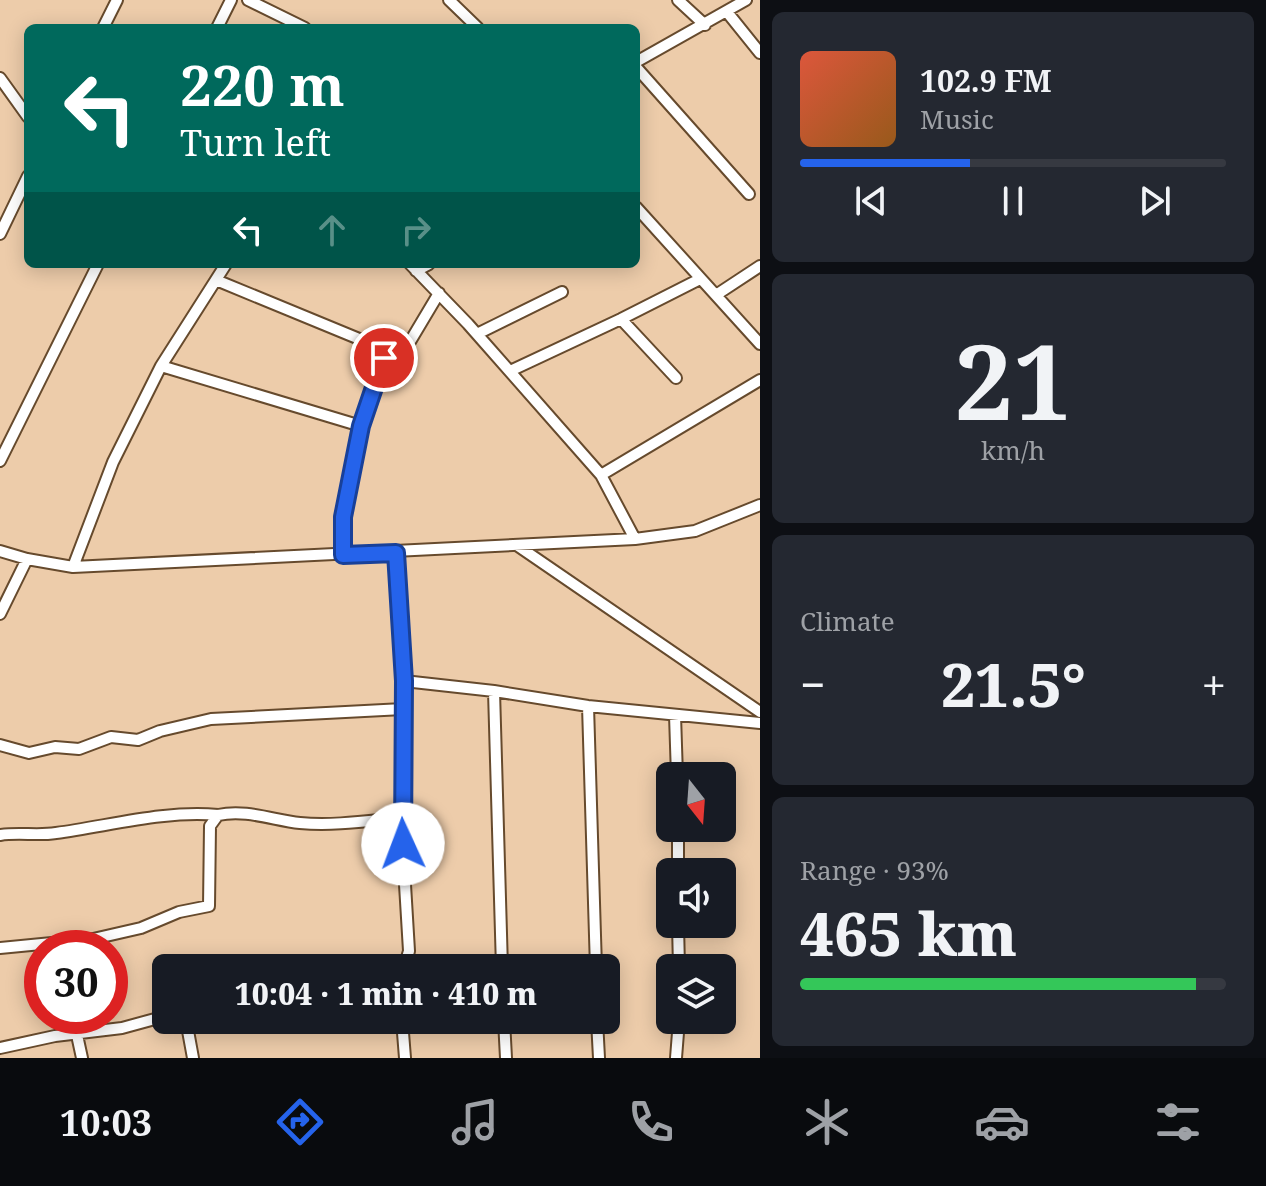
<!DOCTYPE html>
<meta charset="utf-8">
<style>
:root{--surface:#171b24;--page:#242831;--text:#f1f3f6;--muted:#9ea1a6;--line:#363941;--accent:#2563eb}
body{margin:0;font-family:"Noto Serif",serif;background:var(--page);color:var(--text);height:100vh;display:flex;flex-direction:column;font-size:30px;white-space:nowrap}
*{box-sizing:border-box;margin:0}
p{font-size:26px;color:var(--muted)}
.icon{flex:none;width:44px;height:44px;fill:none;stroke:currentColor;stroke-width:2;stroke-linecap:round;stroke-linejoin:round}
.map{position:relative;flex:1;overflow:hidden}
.side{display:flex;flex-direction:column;gap:12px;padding:12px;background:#0d0f14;width:506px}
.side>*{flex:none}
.top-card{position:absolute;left:24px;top:24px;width:616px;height:244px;border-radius:12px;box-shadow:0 4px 20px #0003;background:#00695c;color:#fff;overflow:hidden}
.needle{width:52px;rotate:163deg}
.tools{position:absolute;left:656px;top:762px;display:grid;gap:16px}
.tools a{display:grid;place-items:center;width:80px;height:80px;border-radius:12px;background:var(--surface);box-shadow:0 4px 20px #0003;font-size:40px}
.speed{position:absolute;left:24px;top:930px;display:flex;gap:16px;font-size:40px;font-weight:700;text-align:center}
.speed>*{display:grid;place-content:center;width:104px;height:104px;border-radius:50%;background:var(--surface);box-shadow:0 4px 20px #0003;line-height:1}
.speed .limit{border:12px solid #d22;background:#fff;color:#111}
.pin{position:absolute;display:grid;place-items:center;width:68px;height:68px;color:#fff;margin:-34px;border:4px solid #fff;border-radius:50%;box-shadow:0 2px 8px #0007}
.me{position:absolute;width:88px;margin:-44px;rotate:358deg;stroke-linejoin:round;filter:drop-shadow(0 0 6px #0008)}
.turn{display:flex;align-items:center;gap:28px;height:168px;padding:0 24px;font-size:36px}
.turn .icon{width:104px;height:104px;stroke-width:2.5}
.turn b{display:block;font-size:56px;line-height:68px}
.lanes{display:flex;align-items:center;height:76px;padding:0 24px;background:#0003;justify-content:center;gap:40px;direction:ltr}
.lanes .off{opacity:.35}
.big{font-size:60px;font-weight:800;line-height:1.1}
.side .card{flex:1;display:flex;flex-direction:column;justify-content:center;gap:12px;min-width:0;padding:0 28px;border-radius:12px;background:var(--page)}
.side .dial{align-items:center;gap:0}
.dial b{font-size:104px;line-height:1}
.song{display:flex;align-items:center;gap:24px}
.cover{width:96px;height:96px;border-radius:12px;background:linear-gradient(135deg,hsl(10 70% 55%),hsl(30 70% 35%))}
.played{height:8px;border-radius:4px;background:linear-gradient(90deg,var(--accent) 40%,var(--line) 40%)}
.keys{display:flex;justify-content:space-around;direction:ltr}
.heat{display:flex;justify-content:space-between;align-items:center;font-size:44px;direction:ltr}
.charge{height:12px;border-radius:6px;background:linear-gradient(90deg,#34c759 93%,var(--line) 0)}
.trip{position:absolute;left:152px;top:954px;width:468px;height:80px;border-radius:12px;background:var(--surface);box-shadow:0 4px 20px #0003;font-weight:800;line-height:80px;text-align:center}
.dock{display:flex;height:128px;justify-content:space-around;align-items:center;background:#090b0e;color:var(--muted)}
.dock .icon{width:56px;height:56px}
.dock .selected{color:var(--accent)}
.dock b{font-size:36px;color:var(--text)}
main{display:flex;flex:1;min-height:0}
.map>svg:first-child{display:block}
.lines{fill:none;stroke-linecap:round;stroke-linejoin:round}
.minor-casing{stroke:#664a2d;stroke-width:14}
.minor{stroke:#fff;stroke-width:10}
.route-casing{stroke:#184099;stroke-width:20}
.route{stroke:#2563eb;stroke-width:14}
</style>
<main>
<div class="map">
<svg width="760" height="1058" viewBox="0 0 760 1058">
<rect width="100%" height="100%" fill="#edccaa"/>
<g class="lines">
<g class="minor-casing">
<path id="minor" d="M 248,0 L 305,28
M 449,0 L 478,28
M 678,0 L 705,25
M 727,12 L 760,53
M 103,28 L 117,0
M 217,28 L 231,0
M 636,62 L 746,0
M 636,67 L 749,194
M 0,78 L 28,117
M 636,207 L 760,344
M 0,234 L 28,176
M 410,264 L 468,324 L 601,475 L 635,539
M 416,271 L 429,264
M 216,280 L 369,343 L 384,358
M 716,295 L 760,266
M 621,319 L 676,378
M 477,334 L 562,292
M 384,358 L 405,350 L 439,293
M 161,366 L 361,426
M 510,371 L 621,319 L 700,279
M 0,461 L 98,264
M 601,475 L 760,380
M 518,546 L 760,712
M 0,551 L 27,559 L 73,567 L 635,539 L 695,531 L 760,505
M 396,553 L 401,604 L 404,681 L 401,818 L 409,951 L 404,968
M 343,555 C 344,487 362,422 384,358
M 73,567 L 113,462 L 161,366 L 226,264
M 0,614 L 27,559
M 404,681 L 494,691 L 588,706 L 760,723
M 494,691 L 502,968
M 588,706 L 596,968
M 675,715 L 677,776
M 0,745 L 29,753 L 55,747 L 79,749 L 111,737 L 138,740 L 160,731 L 211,719 L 403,709
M 678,828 L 678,872
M 0,835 C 19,832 37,836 56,833 C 109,826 165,810 218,815
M 678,924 L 679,968
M 0,948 L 93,939 L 141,928 L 179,912 L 209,906 L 210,826 L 218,815 C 246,809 273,820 300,823 C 333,826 368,821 401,818
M 186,1020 L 193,1058
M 402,1020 L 405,1058
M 504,1020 L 506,1058
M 597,1020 L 599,1058
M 77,1035 L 82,1058
M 0,1048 L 55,1036 L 122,1028 L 166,1016
M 676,1058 L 679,1020"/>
</g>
<use href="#minor" class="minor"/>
</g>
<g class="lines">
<g class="route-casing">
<path id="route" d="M 384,358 L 361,426 L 343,517 L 343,555 L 396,553 L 404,681 L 403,844"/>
</g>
<use href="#route" class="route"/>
</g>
</svg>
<div class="tools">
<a><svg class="needle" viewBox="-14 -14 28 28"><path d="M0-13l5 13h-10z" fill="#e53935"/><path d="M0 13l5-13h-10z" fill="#9ea1a6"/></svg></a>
<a><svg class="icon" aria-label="sound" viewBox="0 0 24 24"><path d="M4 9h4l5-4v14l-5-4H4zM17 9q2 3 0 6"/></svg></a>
<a><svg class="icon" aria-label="layers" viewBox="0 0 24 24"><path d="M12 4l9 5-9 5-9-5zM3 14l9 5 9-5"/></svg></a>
</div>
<div class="speed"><div class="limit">30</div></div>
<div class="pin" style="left:384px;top:358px;background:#d93025"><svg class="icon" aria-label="arrive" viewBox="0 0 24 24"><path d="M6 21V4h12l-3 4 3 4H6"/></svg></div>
<svg class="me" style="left:403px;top:844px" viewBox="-20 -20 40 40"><circle r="19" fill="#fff"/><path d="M0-13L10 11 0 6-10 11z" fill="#2563eb"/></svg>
<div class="trip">10:04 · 1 min · 410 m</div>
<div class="top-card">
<div class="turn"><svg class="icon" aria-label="left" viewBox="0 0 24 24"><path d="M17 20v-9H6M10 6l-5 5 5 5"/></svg><div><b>220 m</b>Turn left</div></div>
<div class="lanes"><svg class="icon" aria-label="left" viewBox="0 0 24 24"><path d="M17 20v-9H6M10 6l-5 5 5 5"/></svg><svg class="icon off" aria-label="ahead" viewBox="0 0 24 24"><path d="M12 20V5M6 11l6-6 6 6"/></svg><svg class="icon off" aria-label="right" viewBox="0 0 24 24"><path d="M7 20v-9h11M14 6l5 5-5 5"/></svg></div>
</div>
</div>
<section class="side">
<div class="card">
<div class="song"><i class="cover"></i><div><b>102.9 FM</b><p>Music</p></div></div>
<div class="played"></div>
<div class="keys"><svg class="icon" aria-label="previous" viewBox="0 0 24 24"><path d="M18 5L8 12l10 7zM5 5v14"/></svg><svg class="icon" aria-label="pause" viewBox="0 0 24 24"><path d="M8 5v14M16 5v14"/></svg><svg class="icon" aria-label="next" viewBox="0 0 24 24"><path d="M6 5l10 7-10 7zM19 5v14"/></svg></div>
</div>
<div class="card dial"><b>21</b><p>km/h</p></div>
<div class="card"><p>Climate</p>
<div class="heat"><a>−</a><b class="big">21.5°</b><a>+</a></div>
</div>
<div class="card"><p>Range · 93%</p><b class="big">465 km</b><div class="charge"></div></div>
</section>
</main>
<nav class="dock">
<b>10:03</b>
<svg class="icon selected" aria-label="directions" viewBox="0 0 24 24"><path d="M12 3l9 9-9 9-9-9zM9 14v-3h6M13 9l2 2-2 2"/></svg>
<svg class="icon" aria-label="music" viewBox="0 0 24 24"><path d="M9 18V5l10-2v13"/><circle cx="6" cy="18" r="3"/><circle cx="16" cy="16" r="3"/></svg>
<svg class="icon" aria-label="phone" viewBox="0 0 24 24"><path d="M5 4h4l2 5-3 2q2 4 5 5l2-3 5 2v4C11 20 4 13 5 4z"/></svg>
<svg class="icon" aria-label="climate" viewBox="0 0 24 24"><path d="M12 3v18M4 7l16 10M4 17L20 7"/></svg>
<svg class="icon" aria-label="car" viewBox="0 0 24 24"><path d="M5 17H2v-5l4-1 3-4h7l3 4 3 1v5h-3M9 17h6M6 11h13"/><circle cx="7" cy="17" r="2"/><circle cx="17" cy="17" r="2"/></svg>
<svg class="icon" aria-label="filters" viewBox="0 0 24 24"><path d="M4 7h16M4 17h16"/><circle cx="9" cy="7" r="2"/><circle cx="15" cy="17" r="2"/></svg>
</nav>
